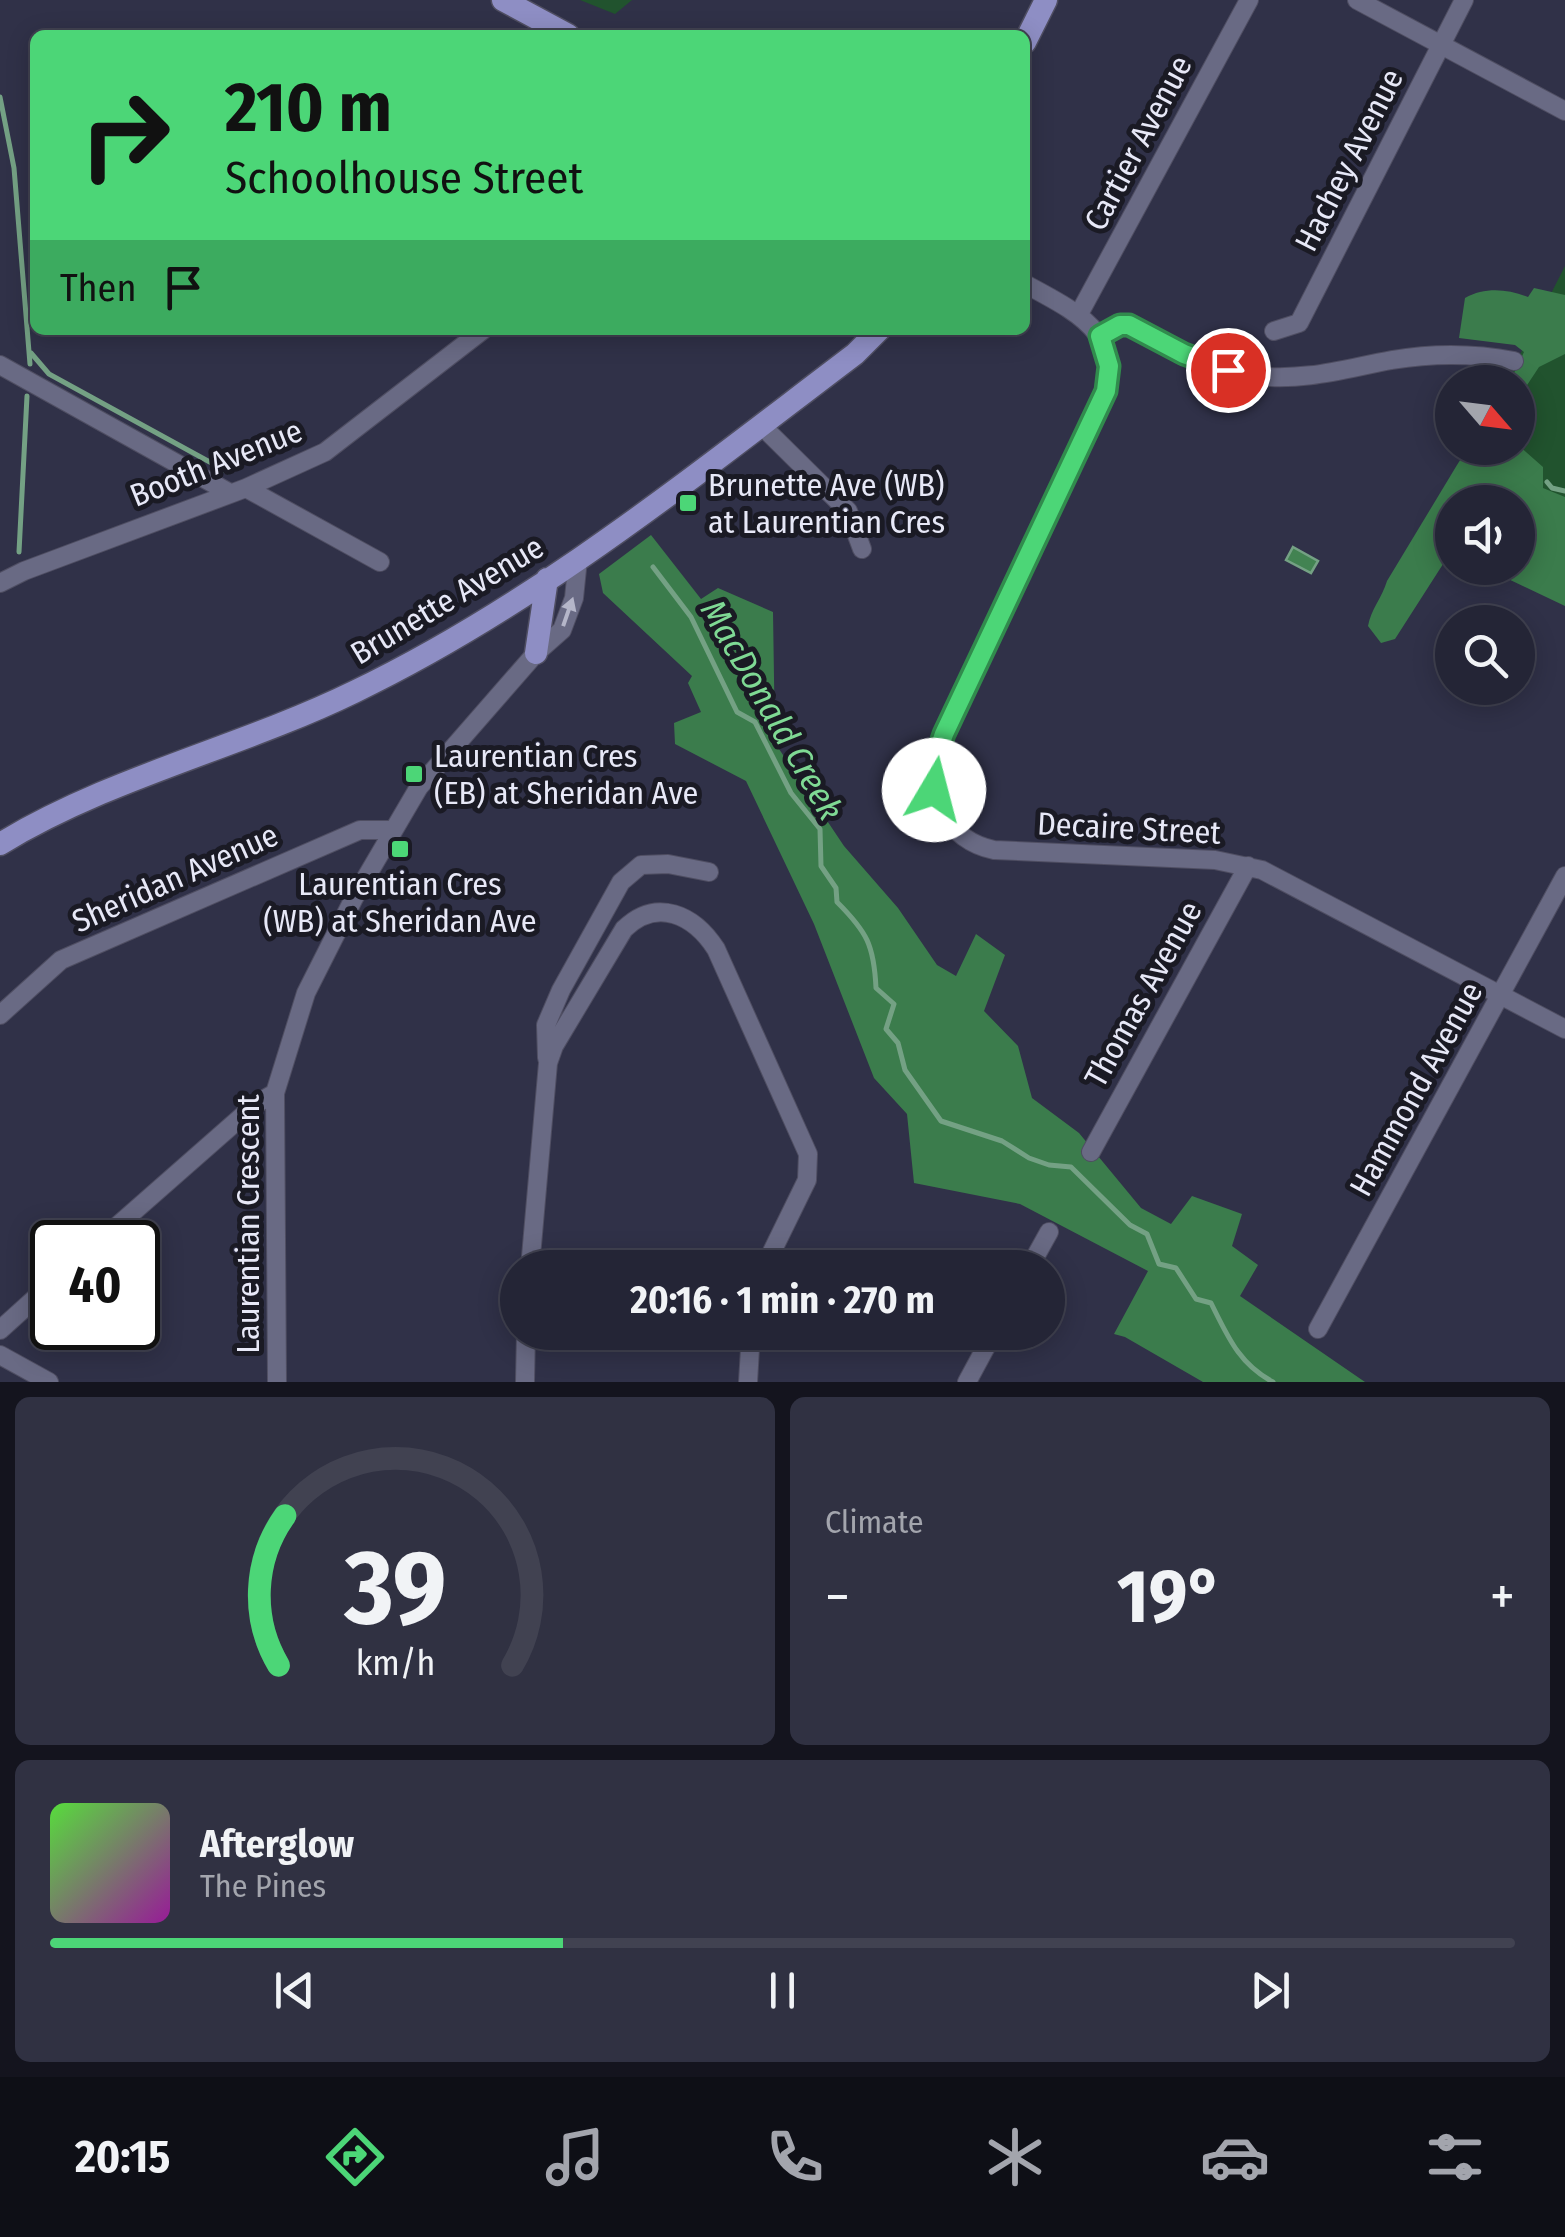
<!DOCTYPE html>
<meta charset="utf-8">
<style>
:root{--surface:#242536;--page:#303142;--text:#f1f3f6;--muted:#a3a5ad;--line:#414251;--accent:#4cd677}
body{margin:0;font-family:"Fira Sans Condensed",sans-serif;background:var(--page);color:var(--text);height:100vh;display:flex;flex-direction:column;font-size:38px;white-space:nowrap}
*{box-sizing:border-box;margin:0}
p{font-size:32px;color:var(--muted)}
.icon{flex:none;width:55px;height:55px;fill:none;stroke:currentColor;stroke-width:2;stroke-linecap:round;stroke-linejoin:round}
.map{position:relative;height:1382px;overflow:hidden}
.panel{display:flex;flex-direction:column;gap:15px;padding:15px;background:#14141e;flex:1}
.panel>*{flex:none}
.guide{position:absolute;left:30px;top:30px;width:1000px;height:305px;border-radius:15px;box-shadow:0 5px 25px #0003,0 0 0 2px var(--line);background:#4cd677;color:#111;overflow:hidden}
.needle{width:65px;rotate:118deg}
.tools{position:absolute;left:1435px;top:365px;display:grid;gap:20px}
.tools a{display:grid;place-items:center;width:100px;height:100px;border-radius:50%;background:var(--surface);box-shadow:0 5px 25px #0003,0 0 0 2px var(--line);font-size:50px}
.speed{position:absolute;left:30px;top:1220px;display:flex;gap:20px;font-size:50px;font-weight:700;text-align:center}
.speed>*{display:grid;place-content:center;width:130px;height:130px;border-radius:50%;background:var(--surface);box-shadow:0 5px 25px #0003,0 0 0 2px var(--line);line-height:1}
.speed .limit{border:5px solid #111;border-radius:15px;background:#fff;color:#111}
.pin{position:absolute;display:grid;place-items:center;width:85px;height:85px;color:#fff;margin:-42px;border:5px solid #fff;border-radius:50%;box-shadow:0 2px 10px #0007}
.me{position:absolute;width:110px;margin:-55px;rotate:8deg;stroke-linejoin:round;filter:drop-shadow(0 0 8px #0008)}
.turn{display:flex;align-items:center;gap:35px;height:210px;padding:0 30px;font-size:45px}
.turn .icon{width:130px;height:130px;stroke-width:2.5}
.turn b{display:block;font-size:70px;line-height:85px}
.then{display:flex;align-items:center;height:95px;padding:0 30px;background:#0003;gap:20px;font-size:38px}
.big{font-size:75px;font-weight:700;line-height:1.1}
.panel .card{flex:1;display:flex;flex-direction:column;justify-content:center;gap:15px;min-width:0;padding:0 35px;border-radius:15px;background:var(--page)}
.panel .dial{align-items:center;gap:0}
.dial svg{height:260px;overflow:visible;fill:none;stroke:var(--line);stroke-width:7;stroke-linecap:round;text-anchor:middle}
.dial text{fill:var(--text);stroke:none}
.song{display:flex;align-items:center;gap:30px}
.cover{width:120px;height:120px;border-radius:15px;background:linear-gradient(135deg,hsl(110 70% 55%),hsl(300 70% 35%))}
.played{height:10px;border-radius:5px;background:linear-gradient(90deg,var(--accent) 35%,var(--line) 35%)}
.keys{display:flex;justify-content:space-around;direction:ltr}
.heat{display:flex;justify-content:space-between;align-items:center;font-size:55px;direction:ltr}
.panel .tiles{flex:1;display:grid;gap:15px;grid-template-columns:1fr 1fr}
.card:last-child{grid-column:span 2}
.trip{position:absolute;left:500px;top:1250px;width:565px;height:100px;border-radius:50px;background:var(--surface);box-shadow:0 5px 25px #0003,0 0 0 2px var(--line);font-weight:700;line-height:100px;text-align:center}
.dock{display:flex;height:160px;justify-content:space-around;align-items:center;background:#0e0f16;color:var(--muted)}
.dock .icon{width:70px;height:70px}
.dock .current{color:var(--accent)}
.dock b{font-size:45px;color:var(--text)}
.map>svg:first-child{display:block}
.green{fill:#21532e}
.forest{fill:#3b7c4c}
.water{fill:#428352;stroke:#74a184;stroke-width:2.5}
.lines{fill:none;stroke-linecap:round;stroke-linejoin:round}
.stream{stroke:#74a184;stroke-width:5}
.minor-casing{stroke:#4f4e62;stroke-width:20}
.major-casing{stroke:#4f4e62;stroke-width:25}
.minor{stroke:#696a84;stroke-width:18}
.major{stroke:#8e8ec4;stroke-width:22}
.oneway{fill:#b5b6c9}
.route-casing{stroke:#318b4d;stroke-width:25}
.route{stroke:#4cd677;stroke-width:18}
.poi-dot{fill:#4cd677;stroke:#1a1a24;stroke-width:4}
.labels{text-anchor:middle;stroke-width:10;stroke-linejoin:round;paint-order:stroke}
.street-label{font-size:32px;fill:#e7e8f7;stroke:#1a1a24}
.poi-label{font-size:32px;fill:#e7e8f7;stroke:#1a1a24;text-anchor:start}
.water-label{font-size:35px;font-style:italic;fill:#7fd994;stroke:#1a1a24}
</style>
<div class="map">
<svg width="1565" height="1382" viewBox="0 0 1565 1382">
<rect width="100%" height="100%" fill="#303148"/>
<path class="green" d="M 580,0 L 632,0 L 615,14 Z
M 1565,266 L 1565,546 L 1518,502 L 1453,487 L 1472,448 L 1518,448 L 1518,382 L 1506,382 Z"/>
<path class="forest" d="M 1534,288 L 1565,295 L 1565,354 L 1539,367 L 1518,399 L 1518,382 L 1498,382 L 1504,373 L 1514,373 L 1524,352 L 1515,345 L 1459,338 L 1465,298 C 1485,287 1507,289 1528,297 Z
M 1518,445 L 1543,467 L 1543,488 L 1565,497 L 1565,606 L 1485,568 L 1518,568 L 1518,502 L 1452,502 L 1452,558 L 1445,561 L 1395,639 L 1381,643 L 1368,626 C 1371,609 1382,598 1387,581 L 1457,465 L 1464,454 Z
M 651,535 L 701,599 L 718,588 L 773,612 L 775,743 L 844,846 L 898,908 L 937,965 L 956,976 L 976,934 L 1005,955 L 984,1011 L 1018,1046 L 1032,1098 L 1079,1133 L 1141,1208 L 1171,1224 L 1192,1196 L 1242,1214 L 1232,1246 L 1258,1265 L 1240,1296 L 1365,1382 L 1203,1382 L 1125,1337 L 1114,1334 L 1148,1271 L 1020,1204 L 914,1183 L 907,1114 L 874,1078 L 814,924 L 746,781 L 675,744 L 674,723 L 701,712 L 688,683 L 692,676 L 603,593 L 599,574 Z"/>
<path class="water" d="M 1293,547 L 1318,561 L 1311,573 L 1286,560 Z"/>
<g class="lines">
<path class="stream" d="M 0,97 L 14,168 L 30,364
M 31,353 L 49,374 L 228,472
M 1547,482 L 1552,488 L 1565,491
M 19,552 L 27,396
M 653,567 L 691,617 L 737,712 L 755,722 L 791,793 L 820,829 L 821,866 L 836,888 L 837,902 C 867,932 874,945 876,988 L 894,1004 L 886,1029 L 898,1043 L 905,1070 L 941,1121 L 1002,1141 L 1029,1158 L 1049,1165 L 1071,1167 L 1130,1225 L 1147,1234 L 1159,1264 L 1176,1268 L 1196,1299 L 1211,1303 C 1228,1337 1239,1364 1273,1382"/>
<g class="minor-casing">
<path id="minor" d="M 1357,0 L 1565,111
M 1025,284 C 1083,315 1131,338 1097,413 L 938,749 C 924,795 947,840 994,850 L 1215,860 L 1262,870 L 1565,1029
M 1079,314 L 1249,0
M 1274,331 L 1299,323 L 1464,0
M 1100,336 L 1120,325 L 1129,325 C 1172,343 1207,371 1256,376 C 1307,381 1343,369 1392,360 C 1433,353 1473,353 1514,361
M 0,365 L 230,493
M 761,425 L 848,511 L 862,549
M 246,488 L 380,562
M 0,583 L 24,571 L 246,488 L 325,452 L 483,330
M 0,1015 L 61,960 L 360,830 L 391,830
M 547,1058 L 546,1025 L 561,990 L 621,882 L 641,865 L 668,864 L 709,872
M 1091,1152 L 1248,866
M 99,1242 L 256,1104 L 275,1093
M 530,1268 L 548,1063 L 554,1046 L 624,929 C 657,897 694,915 716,949 L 808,1154 L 807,1180 L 764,1268
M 1029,1268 L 1049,1232
M 1318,1329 L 1565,876
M 0,1330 L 52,1283
M 0,1355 L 49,1382
M 277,1382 L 275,1093 L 306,993 L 354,898 L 419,787 L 536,653 L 562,630 L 574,598 L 578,559
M 525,1382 L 526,1332
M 748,1382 L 751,1332
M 967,1382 L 994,1332"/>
</g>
<g class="major-casing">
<path id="major" d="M 503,0 L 568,35
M 1025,42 L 1046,0
M 536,653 L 547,579
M 0,844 C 110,777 239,748 354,692 C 535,605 695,475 855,354 L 879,330"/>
</g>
<use href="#minor" class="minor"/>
<use href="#major" class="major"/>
</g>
<defs><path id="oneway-solid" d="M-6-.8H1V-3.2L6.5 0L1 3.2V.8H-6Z" transform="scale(2.5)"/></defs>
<use class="oneway" href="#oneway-solid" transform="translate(568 612) rotate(-71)"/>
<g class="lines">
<g class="route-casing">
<path id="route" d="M 934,790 L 933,766 L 944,734 L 1106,391 L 1109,366 L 1100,336 L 1120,325 L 1129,325 L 1184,354 L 1228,370"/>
</g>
<use href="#route" class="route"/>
</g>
<g class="poi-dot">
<rect x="678" y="493" width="20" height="20" rx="5"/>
<rect x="404" y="764" width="20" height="20" rx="5"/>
<rect x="390" y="839" width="20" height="20" rx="5"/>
</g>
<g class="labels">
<g class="street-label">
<text transform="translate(1138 143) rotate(-62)" y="11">Cartier Avenue</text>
<text transform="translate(1349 160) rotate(-63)" y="11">Hachey Avenue</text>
<text transform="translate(216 463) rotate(-22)" y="11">Booth Avenue</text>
<text transform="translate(447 600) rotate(-31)" y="11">Brunette Avenue</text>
<text transform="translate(1129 828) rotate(3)" y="11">Decaire Street</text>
<text transform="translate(175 878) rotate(-24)" y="11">Sheridan Avenue</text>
<text transform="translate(1143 994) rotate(-61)" y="11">Thomas Avenue</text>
<text transform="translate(1416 1089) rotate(-61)" y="11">Hammond Avenue</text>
<text transform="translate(248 1224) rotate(-90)" y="11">Laurentian Crescent</text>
</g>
<g class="poi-label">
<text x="708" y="496">Brunette Ave (WB)<tspan x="708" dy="37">at Laurentian Cres</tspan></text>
<text x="434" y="767">Laurentian Cres<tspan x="434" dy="37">(EB) at Sheridan Ave</tspan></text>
<text x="400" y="895" text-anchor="middle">Laurentian Cres<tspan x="400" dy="37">(WB) at Sheridan Ave</tspan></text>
</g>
<g class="water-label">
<text transform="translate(772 710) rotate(60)" y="12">MacDonald Creek</text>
</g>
</g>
</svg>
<div class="tools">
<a><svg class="needle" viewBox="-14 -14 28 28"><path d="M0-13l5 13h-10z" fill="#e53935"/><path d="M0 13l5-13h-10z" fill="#a3a5ad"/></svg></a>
<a><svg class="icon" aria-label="sound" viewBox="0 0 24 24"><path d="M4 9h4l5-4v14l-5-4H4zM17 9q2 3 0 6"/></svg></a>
<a><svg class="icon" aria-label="search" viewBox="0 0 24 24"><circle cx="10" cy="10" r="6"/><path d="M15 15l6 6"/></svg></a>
</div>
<div class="speed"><div class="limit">40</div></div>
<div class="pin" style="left:1228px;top:370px;background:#d93025"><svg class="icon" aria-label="arrive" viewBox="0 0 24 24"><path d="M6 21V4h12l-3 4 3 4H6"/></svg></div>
<svg class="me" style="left:934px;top:790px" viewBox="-20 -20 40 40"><circle r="19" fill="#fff"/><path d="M0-13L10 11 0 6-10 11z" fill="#4cd677"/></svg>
<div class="trip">20:16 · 1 min · 270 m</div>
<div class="guide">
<div class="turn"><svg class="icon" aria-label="right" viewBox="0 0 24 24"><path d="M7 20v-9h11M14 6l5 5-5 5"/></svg><div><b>210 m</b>Schoolhouse Street</div></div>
<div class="then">Then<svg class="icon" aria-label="arrive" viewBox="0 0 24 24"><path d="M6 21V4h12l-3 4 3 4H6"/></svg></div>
</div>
</div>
<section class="panel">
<div class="tiles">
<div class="card dial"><svg viewBox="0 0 100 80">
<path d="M14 69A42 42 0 1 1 86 69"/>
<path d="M14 69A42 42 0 0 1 16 23" stroke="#4cd677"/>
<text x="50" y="56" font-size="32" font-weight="700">39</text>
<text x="50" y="72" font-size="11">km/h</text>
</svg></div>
<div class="card"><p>Climate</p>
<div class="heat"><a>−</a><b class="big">19°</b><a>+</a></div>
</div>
<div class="card">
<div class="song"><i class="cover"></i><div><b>Afterglow</b><p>The Pines</p></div></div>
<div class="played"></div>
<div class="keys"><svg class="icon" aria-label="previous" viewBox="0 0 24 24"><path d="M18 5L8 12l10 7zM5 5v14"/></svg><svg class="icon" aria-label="pause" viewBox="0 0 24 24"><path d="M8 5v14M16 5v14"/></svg><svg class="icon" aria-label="next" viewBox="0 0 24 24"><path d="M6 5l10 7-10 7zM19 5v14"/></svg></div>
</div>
</div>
</section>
<nav class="dock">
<b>20:15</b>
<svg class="icon current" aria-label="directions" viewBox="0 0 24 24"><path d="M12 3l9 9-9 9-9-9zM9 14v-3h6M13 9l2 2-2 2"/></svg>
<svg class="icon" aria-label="music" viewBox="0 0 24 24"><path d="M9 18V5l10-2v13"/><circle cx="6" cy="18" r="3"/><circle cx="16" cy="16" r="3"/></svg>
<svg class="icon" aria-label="phone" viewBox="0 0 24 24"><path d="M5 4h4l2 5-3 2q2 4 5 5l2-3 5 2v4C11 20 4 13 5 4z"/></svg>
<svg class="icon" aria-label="climate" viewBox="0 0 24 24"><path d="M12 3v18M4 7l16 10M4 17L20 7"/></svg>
<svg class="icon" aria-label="car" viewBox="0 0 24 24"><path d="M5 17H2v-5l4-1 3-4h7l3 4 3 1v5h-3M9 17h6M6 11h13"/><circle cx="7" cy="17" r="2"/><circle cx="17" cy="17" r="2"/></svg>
<svg class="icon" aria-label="filters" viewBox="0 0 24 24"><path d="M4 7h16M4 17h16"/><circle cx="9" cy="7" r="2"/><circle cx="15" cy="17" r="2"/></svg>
</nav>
